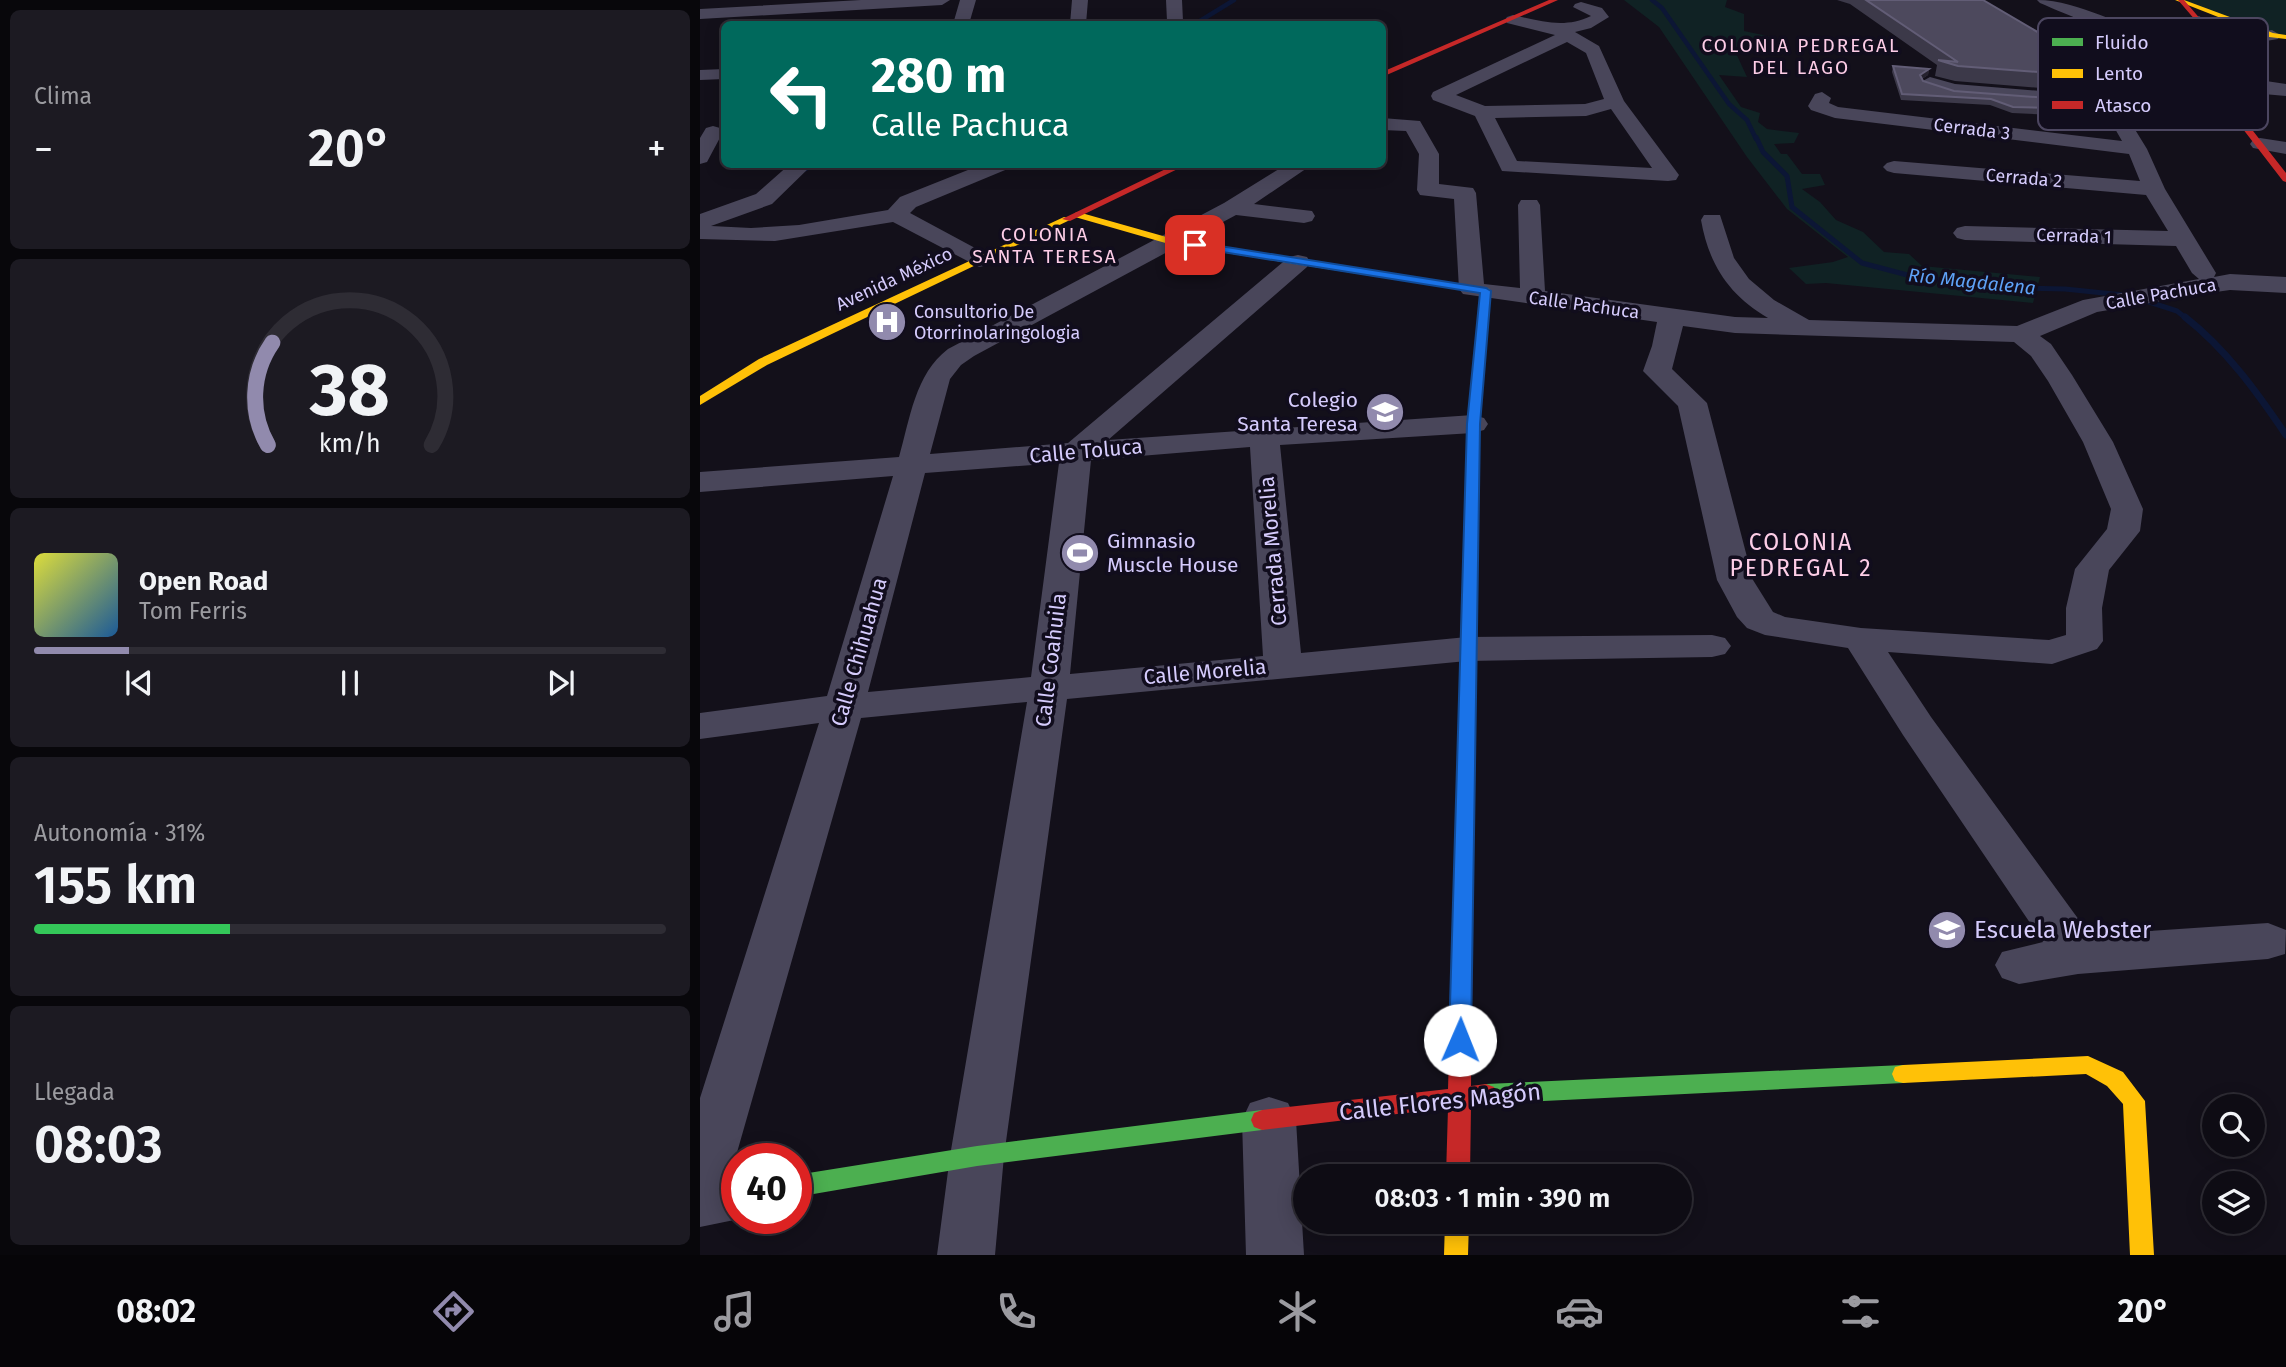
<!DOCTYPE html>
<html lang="es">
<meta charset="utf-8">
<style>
:root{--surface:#0e0c14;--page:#1c1a22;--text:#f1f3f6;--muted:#9b9ba0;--line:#2e2c34;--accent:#918aad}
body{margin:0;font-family:"Fira Sans",sans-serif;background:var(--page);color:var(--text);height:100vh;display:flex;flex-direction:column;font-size:26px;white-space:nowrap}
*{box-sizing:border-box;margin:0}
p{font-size:23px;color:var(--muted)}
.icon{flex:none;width:38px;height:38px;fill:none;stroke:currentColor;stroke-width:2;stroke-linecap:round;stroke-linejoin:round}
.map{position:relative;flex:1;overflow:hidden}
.panel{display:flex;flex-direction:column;gap:10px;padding:10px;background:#08070b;width:700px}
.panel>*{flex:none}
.guide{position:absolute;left:21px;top:21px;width:665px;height:147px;border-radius:10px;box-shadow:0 4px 18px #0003,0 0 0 2px var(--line);background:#00695c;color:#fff;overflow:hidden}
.controls{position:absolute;left:1502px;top:1094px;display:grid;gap:14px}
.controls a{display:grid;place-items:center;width:63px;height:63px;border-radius:50%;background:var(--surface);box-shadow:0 4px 18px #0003,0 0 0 2px var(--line);font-size:35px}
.speed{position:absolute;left:21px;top:1143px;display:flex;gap:14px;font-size:35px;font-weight:700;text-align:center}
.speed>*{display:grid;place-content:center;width:91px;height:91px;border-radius:50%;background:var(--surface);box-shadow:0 4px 18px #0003,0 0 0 2px var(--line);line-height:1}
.speed .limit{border:10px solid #d22;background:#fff;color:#111}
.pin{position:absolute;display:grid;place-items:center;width:60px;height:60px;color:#fff;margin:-30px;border-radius:14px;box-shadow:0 4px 10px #0006}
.me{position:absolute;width:77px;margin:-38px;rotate:1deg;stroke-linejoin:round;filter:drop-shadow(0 0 5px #0008)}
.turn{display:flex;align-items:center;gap:24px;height:147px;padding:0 35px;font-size:32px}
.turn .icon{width:91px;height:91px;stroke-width:2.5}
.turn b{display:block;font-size:49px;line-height:60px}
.big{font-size:52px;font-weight:600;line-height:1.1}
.panel .tile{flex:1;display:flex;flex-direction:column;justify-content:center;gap:10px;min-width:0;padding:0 24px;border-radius:10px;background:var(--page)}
.panel .dial{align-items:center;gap:0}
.dial svg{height:182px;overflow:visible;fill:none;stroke:var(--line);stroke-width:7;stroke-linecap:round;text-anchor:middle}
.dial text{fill:var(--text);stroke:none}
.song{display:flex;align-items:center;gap:21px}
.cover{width:84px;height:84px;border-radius:10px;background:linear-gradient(135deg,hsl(60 70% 55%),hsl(210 70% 35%))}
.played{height:7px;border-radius:4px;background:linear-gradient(90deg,var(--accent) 15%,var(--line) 15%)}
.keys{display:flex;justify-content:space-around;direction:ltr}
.heat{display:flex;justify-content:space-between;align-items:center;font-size:38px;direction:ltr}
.charge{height:10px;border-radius:5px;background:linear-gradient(90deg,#34c759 31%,var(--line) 0)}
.trip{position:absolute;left:593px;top:1164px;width:399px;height:70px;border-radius:35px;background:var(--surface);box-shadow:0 4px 18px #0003,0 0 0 2px var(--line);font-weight:600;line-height:70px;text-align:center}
.tabs{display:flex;height:112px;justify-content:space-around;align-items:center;background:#060508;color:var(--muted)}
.tabs .icon{width:49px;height:49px}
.tabs .active{color:var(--accent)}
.tabs b{font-size:32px;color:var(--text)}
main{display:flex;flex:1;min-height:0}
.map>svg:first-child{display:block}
.green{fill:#102224}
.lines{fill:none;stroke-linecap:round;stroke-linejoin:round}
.stream-far2{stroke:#0c1635;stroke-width:4.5}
.stream-far1{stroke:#0c1635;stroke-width:5}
.stream{stroke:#0c1635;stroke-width:7}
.street{fill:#49465a;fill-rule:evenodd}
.fast{fill:#4caf50;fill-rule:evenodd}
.slow{fill:#ffc107;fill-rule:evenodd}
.jam{fill:#c62828;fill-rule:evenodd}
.wall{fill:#3c3949}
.shaded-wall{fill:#25222e}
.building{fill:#4d495d;stroke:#625d76;stroke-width:2}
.route{fill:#1a73e8;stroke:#114b97;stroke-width:2}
.labels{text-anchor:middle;stroke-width:7;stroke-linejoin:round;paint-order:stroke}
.far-street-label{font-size:18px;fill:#d5cbfc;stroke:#110d1d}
.far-poi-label{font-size:18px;fill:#d5cbfc;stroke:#110d1d;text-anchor:start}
.far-neighbourhood-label{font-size:19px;letter-spacing:2px;fill:#fdcde7;stroke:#110d1d}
.far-water-label{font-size:19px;font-style:italic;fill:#5ea2f7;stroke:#110d1d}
.poi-label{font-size:21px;fill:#d5cbfc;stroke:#110d1d;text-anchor:end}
.street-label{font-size:21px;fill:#d5cbfc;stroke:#110d1d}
.neighbourhood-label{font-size:23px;letter-spacing:2px;fill:#fdcde7;stroke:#110d1d}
.near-poi-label{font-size:24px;fill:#d5cbfc;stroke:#110d1d;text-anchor:start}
.near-street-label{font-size:24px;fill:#d5cbfc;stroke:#110d1d}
.key{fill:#110d1d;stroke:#4c4660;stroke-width:2}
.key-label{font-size:19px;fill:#d5cbfc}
</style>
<main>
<section class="panel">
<div class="tile"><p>Clima</p>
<div class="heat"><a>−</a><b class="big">20°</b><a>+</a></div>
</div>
<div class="tile dial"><svg viewBox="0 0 100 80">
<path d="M14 69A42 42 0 1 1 86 69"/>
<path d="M14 69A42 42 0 0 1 16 24" stroke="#918aad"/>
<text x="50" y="56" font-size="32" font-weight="700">38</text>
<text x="50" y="72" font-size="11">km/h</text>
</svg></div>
<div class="tile">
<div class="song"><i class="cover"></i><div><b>Open Road</b><p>Tom Ferris</p></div></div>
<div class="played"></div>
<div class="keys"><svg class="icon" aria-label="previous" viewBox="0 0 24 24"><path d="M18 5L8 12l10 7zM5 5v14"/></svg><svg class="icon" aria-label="pause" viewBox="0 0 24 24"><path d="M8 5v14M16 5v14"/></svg><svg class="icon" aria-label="next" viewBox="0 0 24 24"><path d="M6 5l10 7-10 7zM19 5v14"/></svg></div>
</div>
<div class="tile"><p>Autonomía · 31%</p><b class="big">155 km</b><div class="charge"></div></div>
<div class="tile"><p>Llegada</p><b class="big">08:03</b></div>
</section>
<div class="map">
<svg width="1586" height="1255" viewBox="0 0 1586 1255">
<rect width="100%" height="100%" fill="#13101a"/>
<path class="green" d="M 924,0 L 1027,0 L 1025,7 L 1044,14 L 1044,31 L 1072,37 L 1076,48 L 1035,51 L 1047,77 L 1019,75 L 1041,107 L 1060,113 L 1058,122 L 1067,129 L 1099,133 L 1094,143 L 1074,144 L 1081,154 L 1087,154 L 1102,174 L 1120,174 L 1125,185 L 1102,189 L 1120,202 L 1136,220 L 1163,232 L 1184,252 L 1209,254 L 1222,266 L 1340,277 L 1333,303 L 1126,283 L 1106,284 L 1089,268 L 1133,262 L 1148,257 L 1087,209 L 1047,157 L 959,27 Z
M 1478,0 L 1586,0 L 1586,37 Z"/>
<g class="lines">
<path class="stream-far2" d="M 952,0 L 962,8 L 1029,104 L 1047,120 L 1056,139
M 495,24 L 534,0"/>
<path class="stream-far1" d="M 1056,137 L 1063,152 L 1087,176 L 1092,207 L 1162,263 L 1215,277 L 1316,288 L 1365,289 L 1423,295
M 101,171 L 115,164
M 1440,299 L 1477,311 L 1487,319"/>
<path class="stream" d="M 1485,317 C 1526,349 1557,392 1586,435"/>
<path class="street" d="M 161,0 L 250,0 L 242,5 L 0,19 L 0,9 Z
M 260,0 L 276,0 L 269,24 L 253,24 Z
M 372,0 L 388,0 L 386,24 L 370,24 Z
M 466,0 L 482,0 L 483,21 L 481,24 L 470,24 L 467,21 Z
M 1337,0 C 1383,0 1423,33 1470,30 C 1482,29 1488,19 1499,16 L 1507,21 C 1474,64 1380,20 1340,3 Z
M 881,2 L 902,8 L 909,17 L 891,28 L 875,32 L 899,46 L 924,101 L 979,175 L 976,180 L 968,181 L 802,171 L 775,116 L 733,100 L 731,96 L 733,92 L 855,35 L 807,23 L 805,20 L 807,17 L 813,15 C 841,21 864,29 891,16 L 873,7 L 875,4 ZM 867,42 L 886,53 L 904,99 L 885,104 L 785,106 L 756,95 ZM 911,109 L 952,168 L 817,161 L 795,118 L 886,116 Z
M 1572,30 L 1580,35 L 1578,39 L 1560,42 L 1548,59 L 1566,81 L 1586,84 L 1586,96 L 1507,89 L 1504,85 L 1507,81 L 1546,80 L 1530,59 L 1548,34 Z
M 24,69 L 24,79 L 0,80 L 0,70 Z
M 1230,77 L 1255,84 L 1415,97 L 1447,149 L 1465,189 L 1516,273 L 1514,277 L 1530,274 L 1586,277 L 1586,293 L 1530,290 L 1502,294 L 1397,312 L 1340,336 L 1351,344 L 1372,375 L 1413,442 L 1443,509 L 1440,531 L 1409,570 L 1402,608 L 1403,641 L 1397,649 L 1352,664 L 1188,652 L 1231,717 L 1390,935 L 1568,923 L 1586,930 L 1585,954 L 1568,959 L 1378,974 L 1319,984 L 1302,978 L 1295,965 L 1302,952 L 1343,942 L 1203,735 L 1148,648 L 1065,635 L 1047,628 L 1037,617 L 1017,580 L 978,406 L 943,371 L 952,346 L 957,322 L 763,294 L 759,289 L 754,199 L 720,195 L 717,190 L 719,154 L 706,131 L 682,130 L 682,118 L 720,121 L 739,154 L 739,184 L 773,188 L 776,193 L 784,284 L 820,288 L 818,205 L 821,200 L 837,200 L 840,205 L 845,291 L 1035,317 L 1068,318 C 1029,295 1009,265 1001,220 L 1004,215 L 1020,215 L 1034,258 L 1049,279 L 1074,300 L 1109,320 L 1317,326 L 1383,300 L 1499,279 L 1492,273 L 1476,246 L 1265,240 L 1257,238 L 1253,233 L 1257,228 L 1265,226 L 1468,231 L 1446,195 L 1194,173 L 1187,171 L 1183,167 L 1187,163 L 1194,161 L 1440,181 L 1429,154 L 1135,118 L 1111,110 L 1108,106 L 1115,94 L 1122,92 L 1131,98 L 1129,103 L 1138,107 L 1422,141 L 1402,106 L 1253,95 L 1224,86 L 1221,82 ZM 983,326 L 1035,333 L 1314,342 L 1331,356 L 1348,381 L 1383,442 L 1411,509 L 1407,529 L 1375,569 L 1366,608 L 1366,635 L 1349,640 L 1161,628 L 1085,617 L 1073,612 L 1053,580 L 1007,403 L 972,369 Z
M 13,126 L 20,128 L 23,132 L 7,162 L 0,164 L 0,138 L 6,128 Z
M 1560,138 L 1586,142 L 1586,154 L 1553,148 L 1550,144 L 1553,140 Z
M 90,164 L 113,164 L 72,204 L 11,226 L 51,228 L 99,225 L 188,210 L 200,197 L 283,164 L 313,164 L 310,168 L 216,207 L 210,213 L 288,255 L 291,260 L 288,265 L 279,267 L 193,222 L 75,241 L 0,239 L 0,214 L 56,194 Z
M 587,164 L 613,164 L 554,204 L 612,211 L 615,216 L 612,221 L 604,223 L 536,215 L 274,356 L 261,365 L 250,379 L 230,454 L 368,443 L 589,257 L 598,255 L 607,257 L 610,262 L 607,267 L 408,440 L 773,415 L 784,418 L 788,424 L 784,430 L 773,433 L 580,445 L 601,653 L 767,637 L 1012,635 L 1025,638 L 1031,646 L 1025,654 L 1012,657 L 767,661 L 367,699 L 304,1156 L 295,1255 L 237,1255 L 250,1156 L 327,702 L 161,718 L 32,1170 L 37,1169 L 37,1218 L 44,1218 L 0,1227 L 0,1098 L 119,723 L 0,739 L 0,713 L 127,696 L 193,476 L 0,492 L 0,472 L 199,457 C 210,419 215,374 248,349 L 524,203 ZM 550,447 L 563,656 L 370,674 L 391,460 ZM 359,463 L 331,677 L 168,692 L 225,473 Z
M 569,1097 L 588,1103 L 596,1120 L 604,1255 L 546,1255 L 542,1120 L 550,1103 Z"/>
<path class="fast" d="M 773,421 L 779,425 L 773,911 L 770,916 L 763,919 L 756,916 L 753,911 L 767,425 Z
M 1203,1065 L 1211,1067 L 1214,1074 L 1211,1081 L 1203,1083 L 786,1104 L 778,1101 L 775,1094 L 778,1087 L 786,1084 Z
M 562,1110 L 570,1113 L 573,1120 L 570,1127 L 562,1130 L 277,1166 L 96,1197 L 96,1175 L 277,1146 Z"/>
<path class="slow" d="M 1475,0 L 1484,0 L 1573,33 L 1586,35 L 1586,39 L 1569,37 Z
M 378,212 L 470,238 L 790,289 L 779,425 L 773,429 L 767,425 L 780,293 L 469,244 L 375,217 L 375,213 Z
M 364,217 L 372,219 L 67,365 L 0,405 L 0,396 L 59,359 Z
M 1388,1056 L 1423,1072 L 1445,1101 L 1454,1255 L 1430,1255 L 1423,1104 L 1407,1086 L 1386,1074 L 1203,1083 L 1195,1081 L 1192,1074 L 1195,1067 L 1203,1065 Z
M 745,1222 L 769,1222 L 768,1255 L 744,1255 Z"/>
<path class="jam" d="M 849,0 L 858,0 L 682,77 L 682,72 Z
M 1478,0 L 1484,0 L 1502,21 L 1517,85 L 1586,173 L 1586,182 L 1583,181 L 1509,85 L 1496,21 Z
M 476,164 L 488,164 L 370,221 L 362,219 Z
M 763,903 L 770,906 L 773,911 L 771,1086 L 786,1084 L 794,1087 L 797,1094 L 794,1101 L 771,1106 L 770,1176 L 746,1176 L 748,1108 L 562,1130 L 554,1127 L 551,1120 L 554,1113 L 562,1110 L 748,1089 L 753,911 L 756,906 Z"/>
</g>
<path class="wall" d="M 1137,0 L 1283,0 L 1391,76 L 1388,92 L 1255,81 L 1235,76 L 1237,65 L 1150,4 Z
M 1193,66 L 1229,69 L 1228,75 L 1222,79 L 1223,81 L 1254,91 L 1401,102 L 1399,109 L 1361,108 L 1360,111 L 1355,111 L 1354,115 L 1312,113 L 1290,105 L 1201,100 L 1192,72 Z"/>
<path class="shaded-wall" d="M 1229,69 L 1228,75 L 1218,81 L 1220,75 Z"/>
<path class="building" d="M 1166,0 L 1283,0 L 1375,54 L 1391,76 L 1258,66 L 1238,60 L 1258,62 Z
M 1193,66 L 1229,69 L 1220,75 L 1223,81 L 1254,91 L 1401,102 L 1360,102 L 1362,105 L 1354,105 L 1356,108 L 1313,107 L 1291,99 L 1202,94 Z"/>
<path class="route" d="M 495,242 L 786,288 L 791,291 L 780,424 L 771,1040 L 768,1046 L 760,1049 L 753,1046 L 749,1040 L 767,424 L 780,293 L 491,247 L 491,243 Z"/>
<defs>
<g id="hospital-disc" transform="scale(2.0125)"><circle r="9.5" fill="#918aad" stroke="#110d1d"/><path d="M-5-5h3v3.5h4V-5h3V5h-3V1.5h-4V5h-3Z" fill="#fff"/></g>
<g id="school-disc" transform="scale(2.0125)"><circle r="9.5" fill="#918aad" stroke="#110d1d"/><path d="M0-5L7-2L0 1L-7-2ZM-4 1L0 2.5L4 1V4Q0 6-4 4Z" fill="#fff"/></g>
<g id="stadium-disc" transform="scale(2.0125)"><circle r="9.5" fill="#918aad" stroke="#110d1d"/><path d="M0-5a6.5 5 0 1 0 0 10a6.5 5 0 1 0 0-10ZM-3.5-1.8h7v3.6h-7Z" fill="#fff"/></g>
</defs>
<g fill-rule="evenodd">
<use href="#hospital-disc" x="187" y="322"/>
<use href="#school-disc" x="685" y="412"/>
<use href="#stadium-disc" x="380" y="553"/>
<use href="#school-disc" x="1247" y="930"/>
</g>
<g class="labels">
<g class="far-street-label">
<text transform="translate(1272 129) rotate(7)" y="6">Cerrada 3</text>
<text transform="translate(1324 178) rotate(5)" y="6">Cerrada 2</text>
<text transform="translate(1374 236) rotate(2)" y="6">Cerrada 1</text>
<text transform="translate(194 279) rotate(-25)" y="6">Avenida México</text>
<text transform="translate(1461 294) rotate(-10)" y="6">Calle Pachuca</text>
<text transform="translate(884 305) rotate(8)" y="6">Calle Pachuca</text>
</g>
<g class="far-poi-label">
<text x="214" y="318">Consultorio De<tspan x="214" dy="21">Otorrinolaringologia</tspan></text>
</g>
<g class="far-neighbourhood-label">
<text x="1101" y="52">COLONIA PEDREGAL<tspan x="1101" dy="22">DEL LAGO</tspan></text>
<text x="345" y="241">COLONIA<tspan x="345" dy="22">SANTA TERESA</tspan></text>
</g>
<g class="far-water-label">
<text transform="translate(1272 281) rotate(6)" y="7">Río Magdalena</text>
</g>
<g class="poi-label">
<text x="658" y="407">Colegio<tspan x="658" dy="24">Santa Teresa</tspan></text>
<text x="407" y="548" text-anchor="start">Gimnasio<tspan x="407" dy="24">Muscle House</tspan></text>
</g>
<g class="street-label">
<text transform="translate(386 451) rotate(-5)" y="7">Calle Toluca</text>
<text transform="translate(573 551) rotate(-95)" y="7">Cerrada Morelia</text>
<text transform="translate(159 652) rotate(-74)" y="7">Calle Chihuahua</text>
<text transform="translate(351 660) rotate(-83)" y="7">Calle Coahuila</text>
<text transform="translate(505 672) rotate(-5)" y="7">Calle Morelia</text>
</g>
<g class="neighbourhood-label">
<text x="1101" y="550">COLONIA<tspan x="1101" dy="26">PEDREGAL 2</tspan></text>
</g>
<g class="near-poi-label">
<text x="1274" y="938">Escuela Webster</text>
</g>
<g class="near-street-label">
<text transform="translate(740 1102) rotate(-6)" y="8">Calle Flores Magón</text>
</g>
</g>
<rect x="1338" y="18" width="230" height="112" rx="10" class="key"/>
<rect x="1352" y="38" width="31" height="8" fill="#4caf50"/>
<rect x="1352" y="69" width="31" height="9" fill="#ffc107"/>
<rect x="1352" y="101" width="31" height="8" fill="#c62828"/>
<g class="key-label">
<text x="1395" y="49">Fluido</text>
<text x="1395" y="80">Lento</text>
<text x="1395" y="112">Atasco</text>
</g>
</svg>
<div class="controls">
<a><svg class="icon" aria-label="search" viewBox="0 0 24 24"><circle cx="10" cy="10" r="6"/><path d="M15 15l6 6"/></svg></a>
<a><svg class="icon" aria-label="layers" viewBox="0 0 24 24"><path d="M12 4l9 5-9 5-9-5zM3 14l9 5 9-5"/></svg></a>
</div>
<div class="speed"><div class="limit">40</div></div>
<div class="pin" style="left:495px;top:245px;background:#d93025"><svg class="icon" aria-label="arrive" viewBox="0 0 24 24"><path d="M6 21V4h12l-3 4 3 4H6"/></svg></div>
<svg class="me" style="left:760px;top:1040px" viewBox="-20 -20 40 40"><circle r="19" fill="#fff"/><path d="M0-13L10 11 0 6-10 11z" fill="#1a73e8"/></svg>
<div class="trip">08:03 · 1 min · 390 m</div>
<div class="guide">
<div class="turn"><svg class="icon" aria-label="left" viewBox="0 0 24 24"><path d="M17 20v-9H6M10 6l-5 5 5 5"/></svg><div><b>280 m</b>Calle Pachuca</div></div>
</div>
</div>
</main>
<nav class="tabs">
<b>08:02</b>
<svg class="icon active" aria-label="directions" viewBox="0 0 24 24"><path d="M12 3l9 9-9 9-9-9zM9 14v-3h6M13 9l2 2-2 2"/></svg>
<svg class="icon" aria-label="music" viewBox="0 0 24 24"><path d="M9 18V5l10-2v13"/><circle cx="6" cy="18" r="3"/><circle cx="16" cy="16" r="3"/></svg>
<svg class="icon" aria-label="phone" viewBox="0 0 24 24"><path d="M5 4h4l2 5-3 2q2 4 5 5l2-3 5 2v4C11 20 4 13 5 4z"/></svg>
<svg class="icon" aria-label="climate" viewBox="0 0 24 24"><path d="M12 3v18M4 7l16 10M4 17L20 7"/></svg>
<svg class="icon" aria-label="car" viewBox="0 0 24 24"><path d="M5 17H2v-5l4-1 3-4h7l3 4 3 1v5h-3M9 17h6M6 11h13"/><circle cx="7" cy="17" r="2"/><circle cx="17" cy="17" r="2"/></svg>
<svg class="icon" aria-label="filters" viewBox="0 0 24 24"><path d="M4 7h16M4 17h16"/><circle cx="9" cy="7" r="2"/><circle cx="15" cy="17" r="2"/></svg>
<b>20°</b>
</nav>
